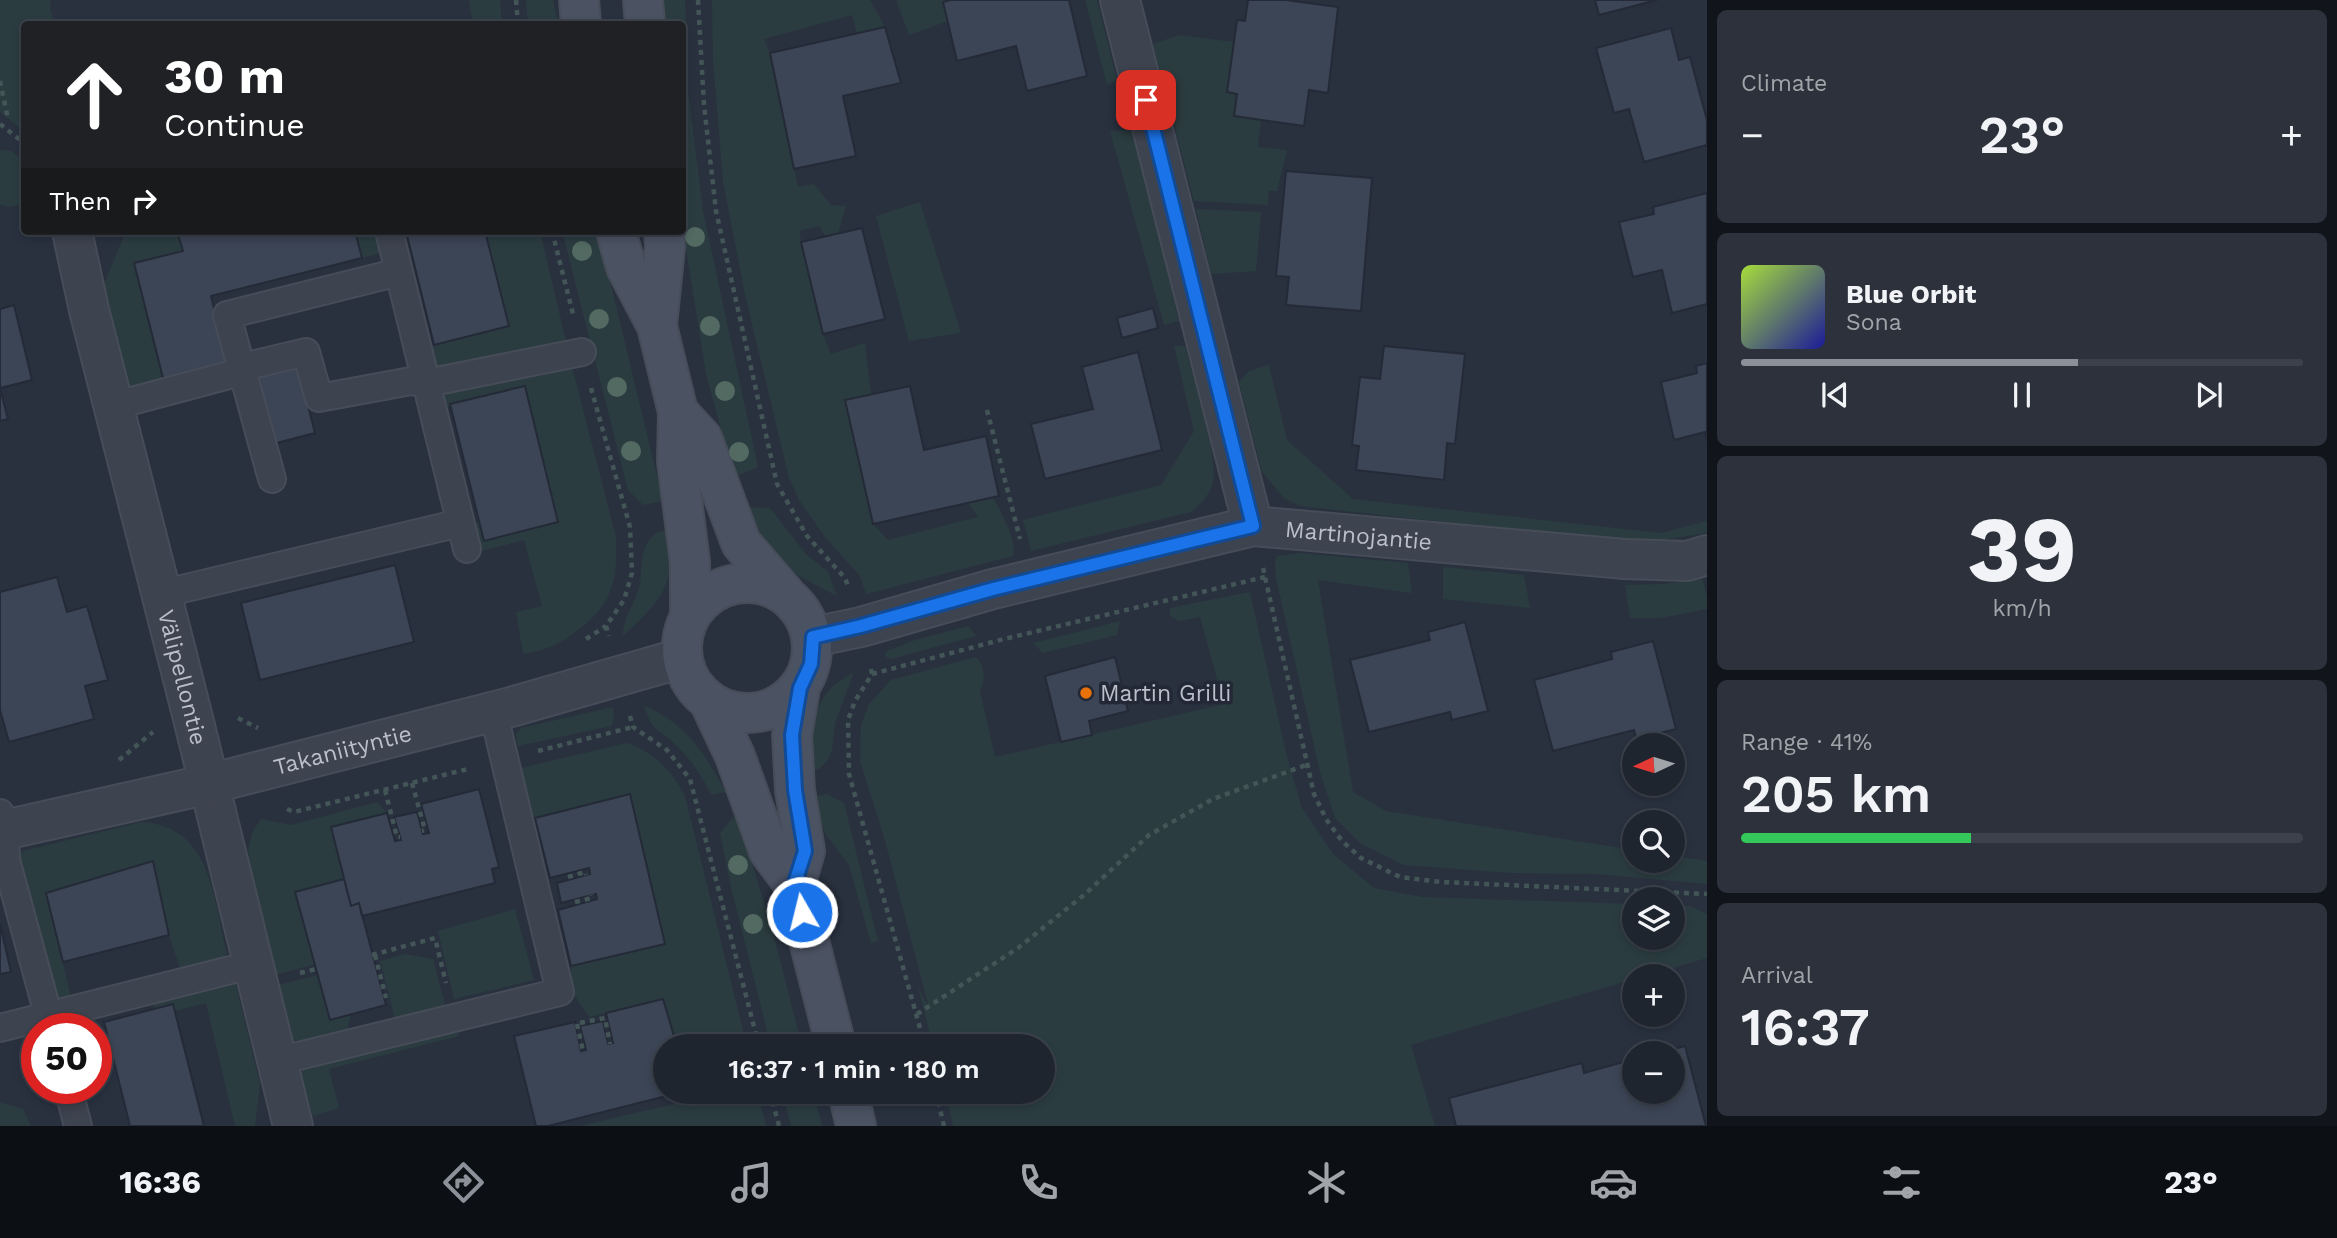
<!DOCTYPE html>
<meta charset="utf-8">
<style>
:root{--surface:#1f252f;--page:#2c313b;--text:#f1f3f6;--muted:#a1a5aa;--line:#3c424b;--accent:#8c9099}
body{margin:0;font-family:"Work Sans",sans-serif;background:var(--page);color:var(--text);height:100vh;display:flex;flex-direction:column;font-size:26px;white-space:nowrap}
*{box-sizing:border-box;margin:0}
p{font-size:23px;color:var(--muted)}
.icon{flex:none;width:38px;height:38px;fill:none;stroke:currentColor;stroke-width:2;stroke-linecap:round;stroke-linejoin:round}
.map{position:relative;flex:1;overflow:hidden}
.panel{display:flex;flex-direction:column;gap:10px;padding:10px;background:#11141a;width:630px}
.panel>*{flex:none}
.top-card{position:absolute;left:21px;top:21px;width:665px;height:214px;border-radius:7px;box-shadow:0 4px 10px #0003,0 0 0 2px var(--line);background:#202124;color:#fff;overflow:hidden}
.needle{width:46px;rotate:266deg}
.tools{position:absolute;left:1622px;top:733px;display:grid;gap:14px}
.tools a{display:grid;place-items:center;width:63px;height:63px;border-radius:50%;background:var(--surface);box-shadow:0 4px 10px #0003,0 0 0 2px var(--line);font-size:35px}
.speed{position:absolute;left:21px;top:1013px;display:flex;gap:14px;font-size:35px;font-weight:700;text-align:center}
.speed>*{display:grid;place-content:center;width:91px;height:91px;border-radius:50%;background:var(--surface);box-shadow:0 4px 10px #0003,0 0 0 2px var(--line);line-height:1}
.speed .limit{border:10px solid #d22;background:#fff;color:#111}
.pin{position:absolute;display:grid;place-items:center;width:60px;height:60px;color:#fff;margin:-30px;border-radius:14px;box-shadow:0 4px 10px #0006}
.me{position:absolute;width:77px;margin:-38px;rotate:352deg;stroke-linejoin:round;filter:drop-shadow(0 0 5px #0008)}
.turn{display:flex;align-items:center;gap:24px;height:147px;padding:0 28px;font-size:32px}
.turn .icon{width:91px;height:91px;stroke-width:2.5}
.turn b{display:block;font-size:49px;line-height:60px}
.then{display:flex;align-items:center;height:66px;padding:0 28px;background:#0003;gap:14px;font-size:26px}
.big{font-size:52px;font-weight:600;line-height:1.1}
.panel .widget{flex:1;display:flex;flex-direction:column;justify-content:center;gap:10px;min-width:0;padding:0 24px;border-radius:10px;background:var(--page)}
.panel .dial{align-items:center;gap:0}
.dial b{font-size:91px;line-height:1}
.song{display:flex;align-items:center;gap:21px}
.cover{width:84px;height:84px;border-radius:10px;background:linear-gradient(135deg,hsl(80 70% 55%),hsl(240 70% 35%))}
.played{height:7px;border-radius:4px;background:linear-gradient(90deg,var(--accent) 60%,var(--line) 60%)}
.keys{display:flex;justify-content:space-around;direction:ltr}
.heat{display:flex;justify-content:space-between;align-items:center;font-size:38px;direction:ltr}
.charge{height:10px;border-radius:5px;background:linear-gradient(90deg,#34c759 41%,var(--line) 0)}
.trip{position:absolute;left:653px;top:1034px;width:402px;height:70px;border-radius:35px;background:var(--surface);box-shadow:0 4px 10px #0003,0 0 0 2px var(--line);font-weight:600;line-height:70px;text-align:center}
.menu{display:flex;height:112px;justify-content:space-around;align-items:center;background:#0c0f13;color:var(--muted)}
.menu .icon{width:49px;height:49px}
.menu .on{color:var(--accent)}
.menu b{font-size:32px;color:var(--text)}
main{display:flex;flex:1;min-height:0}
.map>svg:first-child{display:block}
.green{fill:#2b3c40}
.building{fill:#3c4555;stroke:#242a37;stroke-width:2}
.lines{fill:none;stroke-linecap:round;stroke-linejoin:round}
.service-casing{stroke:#474c59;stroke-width:30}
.minor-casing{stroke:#474c59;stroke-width:42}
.secondary-casing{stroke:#474c59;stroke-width:42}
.path{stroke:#445558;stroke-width:4.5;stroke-dasharray:5 5;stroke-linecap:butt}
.service{stroke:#3d434f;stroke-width:26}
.minor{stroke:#3d434f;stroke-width:38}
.secondary{stroke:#4b5262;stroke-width:38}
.tree{fill:#526a62}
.route-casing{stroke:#114b97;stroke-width:18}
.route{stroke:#1a73e8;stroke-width:12}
.food-dot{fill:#e8710a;stroke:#222835;stroke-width:2.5}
.labels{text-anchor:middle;stroke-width:7;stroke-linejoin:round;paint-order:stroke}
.street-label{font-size:23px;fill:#babfca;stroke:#222835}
.poi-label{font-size:23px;fill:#babfca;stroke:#222835;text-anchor:start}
</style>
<main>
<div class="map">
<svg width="1707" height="1126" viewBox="0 0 1707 1126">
<rect width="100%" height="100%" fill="#29313f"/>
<path class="green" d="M 0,0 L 51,0 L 50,8 L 54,24 L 24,24 L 24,131 L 0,112 Z
M 469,0 L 500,0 L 502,24 L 473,24 Z
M 526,0 L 553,0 L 558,24 L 528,24 Z
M 661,0 L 685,0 L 688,90 L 703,211 L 758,467 L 734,477 L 706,374 L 683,229 L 682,24 L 662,24 Z
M 712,0 L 870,0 L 885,27 L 857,34 L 852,15 L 764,39 L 770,53 L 798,187 L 814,184 L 831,205 L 846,206 L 838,234 L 825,237 L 820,226 L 799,231 L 823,334 L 831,354 L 865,343 L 871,394 L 845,401 L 874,525 L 888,540 L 978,517 L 968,503 L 993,497 C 1000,511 1018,541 1013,556 L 866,594 L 860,576 L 825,537 L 799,500 L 789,478 L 745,295 L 723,181 L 713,60 Z
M 896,0 L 950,0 L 943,2 L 948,21 L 909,35 Z
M 1085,0 L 1097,0 L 1117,80 L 1107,85 Z
M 1179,35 L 1234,42 L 1228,92 L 1237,94 L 1234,116 L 1261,120 L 1258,147 L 1287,150 L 1277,191 L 1269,191 L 1268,205 L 1194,201 L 1153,44 Z
M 1133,129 L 1179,321 L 1164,325 L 1110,131 Z
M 0,150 L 12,151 L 24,162 L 24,203 L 11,207 L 0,205 Z
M 920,202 L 961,333 L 909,341 L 876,216 Z
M 1196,209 L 1261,212 L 1256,271 L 1211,274 Z
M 126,231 L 177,231 L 183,251 L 134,263 L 164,382 L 128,390 L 104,284 Z
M 355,231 L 379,231 L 384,252 L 362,258 Z
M 485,231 L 540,231 L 566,341 L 435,371 L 423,348 L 508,326 Z
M 562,231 L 598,231 L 663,501 L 643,505 L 628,490 Z
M 1174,346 L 1185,346 C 1193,377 1218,454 1213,482 C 1209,496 1202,503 1191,512 L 1031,551 L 1023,520 L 1161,485 L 1194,431 Z
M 571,363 L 616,537 C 618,581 612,607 574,633 C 558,645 543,651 523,654 L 516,612 L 542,606 L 524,540 L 474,553 L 468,526 L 479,522 L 484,540 L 525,386 L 438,409 L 438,392 Z
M 1269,365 L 1287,440 L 1353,499 L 1661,533 L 1707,521 L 1707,533 L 1654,541 L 1614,541 L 1300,506 L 1285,499 L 1262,472 L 1239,382 L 1249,371 Z
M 747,507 L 770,508 L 806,554 L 828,572 L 837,596 L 797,575 L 765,542 Z
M 673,528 C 672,586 666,597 623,636 C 623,616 636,603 640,584 C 642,570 640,552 649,540 C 655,532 664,530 673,528 Z
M 1300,553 L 1408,563 L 1412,593 L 1318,580 L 1353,792 L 1386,811 L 1634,850 L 1634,861 L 1673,861 L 1673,856 L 1707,861 L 1707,884 L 1595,874 L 1511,873 L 1404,865 L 1360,843 L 1335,818 L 1320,772 L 1276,578 L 1275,561 L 1277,556 Z
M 1443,567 L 1524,575 L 1530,608 L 1443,599 Z
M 1702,579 L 1707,596 L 1707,609 L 1661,618 L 1630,618 L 1625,585 L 1664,584 Z
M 1250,592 L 1287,757 L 1302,808 L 1333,854 L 1374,888 L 1422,897 L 1634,904 L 1634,938 L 1673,938 L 1673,906 L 1690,906 L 1707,914 L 1707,958 L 1645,976 L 1634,976 L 1634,979 L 1411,1045 L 1435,1126 L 953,1126 L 945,1092 L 1043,1092 L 1043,1046 L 933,1046 L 918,987 L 929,1008 L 884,837 L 860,761 L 861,725 L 869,704 L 891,680 L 976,657 C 985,665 986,681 980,691 L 995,757 L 1224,704 L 1200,617 L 1179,621 L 1170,616 L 1170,608 Z
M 1120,621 L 1117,635 L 1043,653 L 1033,643 Z
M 968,626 L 976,636 L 891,659 L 886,657 L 885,652 L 915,640 Z
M 854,672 L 835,723 L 832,750 L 827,761 L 819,769 L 810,773 C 810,744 810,710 831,688 C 837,682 847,677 854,672 Z
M 644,706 C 686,722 705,755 726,792 L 711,795 C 702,776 691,759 675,744 C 657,726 653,734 644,706 Z
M 613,707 L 614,719 L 611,726 L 518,746 L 516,735 L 521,728 Z
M 627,743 C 655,753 671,770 685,796 L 747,1046 L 677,1046 L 663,999 L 589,1017 L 571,990 L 571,966 L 665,944 L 631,795 L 527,819 L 516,769 Z
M 827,794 L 844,803 L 878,941 L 871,943 L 849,865 L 827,836 L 808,798 Z
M 377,802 L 387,813 L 331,827 L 344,879 L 295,892 L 315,964 L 276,975 L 249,861 C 247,844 251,832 261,819 L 291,825 Z
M 734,817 L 740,825 L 771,925 L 802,1046 L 771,1046 L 732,892 L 720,833 Z
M 141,822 C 212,826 213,898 227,953 L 220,962 L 182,975 L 169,935 L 153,861 L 46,893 L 72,1001 L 53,1000 L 17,856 L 23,851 Z
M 515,909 L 534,980 L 454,999 L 438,931 Z
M 405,954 L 433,959 L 447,1012 L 396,1023 L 380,961 Z
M 318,975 L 330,1020 L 351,1015 L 347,1031 L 295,1048 L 278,985 Z
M 235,981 L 260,1084 L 255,1126 L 235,1126 L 206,1003 L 175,1011 L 172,1004 L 154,1009 L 153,999 Z
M 455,1027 L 459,1036 L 329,1069 L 339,1108 L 313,1116 L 300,1070 L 333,1056 Z
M 678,1092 L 758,1092 L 766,1126 L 580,1126 L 682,1102 Z
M 782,1092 L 814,1092 L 822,1126 L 791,1126 Z
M 0,1102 L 23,1109 L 31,1126 L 0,1126 Z"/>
<path class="building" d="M 950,0 L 1069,0 L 1087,76 L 1027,91 L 1016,46 L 957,61 L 943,2 Z
M 1248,0 L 1286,0 L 1338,7 L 1328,93 L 1309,90 L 1304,126 L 1234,116 L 1237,94 L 1227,92 L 1237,20 L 1245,21 Z
M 1595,0 L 1657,0 L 1599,15 Z
M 885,27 L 901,83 L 843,96 L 856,156 L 794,169 L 770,53 Z
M 1671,28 L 1679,60 L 1690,57 L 1707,120 L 1707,145 L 1644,162 L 1629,109 L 1614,113 L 1596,48 Z
M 1286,171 L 1372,178 L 1361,311 L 1286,305 L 1289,277 L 1276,276 Z
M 1707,193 L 1707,304 L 1672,313 L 1662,270 L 1633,277 L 1619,222 L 1654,214 L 1653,207 Z
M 862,228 L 885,319 L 823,334 L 801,242 Z
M 177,231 L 355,231 L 362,258 L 211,296 L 228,365 L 164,382 L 134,263 L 183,251 Z
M 406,231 L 485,231 L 509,326 L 434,345 Z
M 14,305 L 32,380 L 0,388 L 8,419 L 0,421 L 0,309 Z
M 1153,308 L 1158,328 L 1122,338 L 1117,318 Z
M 1384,346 L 1465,354 L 1455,444 L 1447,443 L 1444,480 L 1356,470 L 1359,446 L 1352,445 L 1360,377 L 1380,379 Z
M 1138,352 L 1162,450 L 1045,479 L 1031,424 L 1093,409 L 1082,367 Z
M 297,362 L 315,433 L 269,445 L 251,373 Z
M 1707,363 L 1707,441 L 1705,432 L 1674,440 L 1661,382 L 1697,373 L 1696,366 Z
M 525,386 L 558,522 L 484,541 L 450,404 Z
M 910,386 L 924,450 L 986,436 L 999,496 L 873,524 L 845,400 Z
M 395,565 L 414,642 L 260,680 L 241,603 Z
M 57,577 L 67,612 L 87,606 L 108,680 L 85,686 L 94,719 L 9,742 L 0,710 L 0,592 Z
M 1465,622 L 1488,711 L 1452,720 L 1450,712 L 1369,732 L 1350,660 L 1430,640 L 1428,632 Z
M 1653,641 L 1676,729 L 1636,739 L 1634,730 L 1553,751 L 1534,680 L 1612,659 L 1611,652 Z
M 1115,657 L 1128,711 L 1089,721 L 1092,735 L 1061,742 L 1045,676 Z
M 479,789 L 499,867 L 492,869 L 495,883 L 362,916 L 359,903 L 351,906 L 331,827 L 387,813 L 395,841 L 401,840 L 394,817 L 417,812 L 423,834 L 429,833 L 421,804 Z
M 630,794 L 665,944 L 571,966 L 558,910 L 597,899 L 596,894 L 561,903 L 557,883 L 590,874 L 589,868 L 550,878 L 535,818 Z
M 153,861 L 169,935 L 63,962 L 46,893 Z
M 344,879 L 351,906 L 359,903 L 386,1005 L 330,1020 L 295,892 Z
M 0,924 L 11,972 L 0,974 Z
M 663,999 L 677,1046 L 665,1046 L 665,1092 L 678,1093 L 548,1126 L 536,1126 L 514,1036 L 575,1022 L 581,1051 L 586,1050 L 580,1026 L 603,1021 L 608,1044 L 613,1043 L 606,1013 Z
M 173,1004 L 204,1126 L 130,1126 L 104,1022 Z
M 1685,1046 L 1706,1126 L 1456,1126 L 1449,1098 L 1582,1063 L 1584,1073 L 1634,1059 L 1634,1092 L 1673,1092 L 1673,1054 L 1656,1054 Z"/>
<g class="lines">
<g class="service-casing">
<path id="service" d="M 389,231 L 467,549
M 113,406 L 233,374 L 247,366 L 306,352 L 319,398 L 411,381 L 427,383 L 582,352
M 272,479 L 227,315 L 399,272
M 161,594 L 460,523
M 0,813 L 5,830 L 6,860 L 52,1029
M 0,1028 L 254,964
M 278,1061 L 560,992 L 493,711
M 68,1088 L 78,1126"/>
</g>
<g class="minor-casing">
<g id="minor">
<path d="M 1120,0 L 1253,526"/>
<path id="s1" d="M 72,231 L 89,310 L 193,718 L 293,1126"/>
<path id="s2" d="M 813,637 L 861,627 L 993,589 L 1253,526 L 1625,559 L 1687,561 L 1707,555"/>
<path id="s3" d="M 0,831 L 209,784 L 511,707 L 682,658"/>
</g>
</g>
<g class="secondary-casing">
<path id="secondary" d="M 579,0 L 581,24
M 643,0 L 645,24
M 616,231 L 626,267 L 657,326 L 678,412 L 677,461 L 690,562 L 690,615
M 657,326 L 665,247 L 664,231
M 678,412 L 702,438 L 741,543 L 786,595
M682 648a65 65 0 1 1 130 0a65 65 0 1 1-130 0Z
M 710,703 L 735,756 L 769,851 L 795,886 L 836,1046
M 795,886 L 805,851 L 795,790 L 792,735 L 800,688
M 848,1092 L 856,1126"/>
</g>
<path class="path" d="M 516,0 L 518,24
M 698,0 L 704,105 L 716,211 L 777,484 L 807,536 L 845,578 L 848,586
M 0,81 L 8,119
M 0,124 L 24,143
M 552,231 L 574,318
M 591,388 L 630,527 L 632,573 L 624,600 L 606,626 L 609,636
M 987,410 L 1020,539
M 1263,568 L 1314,794 L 1326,819 L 1342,841 L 1361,858 L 1400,877 L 1441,882 L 1707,894
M 586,639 L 606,626
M 871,669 L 872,674 L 855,701 L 848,720 L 849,774 L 925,1046
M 872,674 L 1004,639 L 1265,577
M 630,716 L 633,727 L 667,750 L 690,779 L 759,1046
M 238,718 L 258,728
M 538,751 L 633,727
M 119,760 L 153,732
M 412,783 L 425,830 L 422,831
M 385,790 L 397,837 L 400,837
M 287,809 L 294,812 L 468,769
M 568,877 L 585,872 L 586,875
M 575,902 L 592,898 L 591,895
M 372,955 L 435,938 L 446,983
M 375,955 L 386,998
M 300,973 L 316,969
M 917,1014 L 1018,948 L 1084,895 L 1149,835 L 1213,799 L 1306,765
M 580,1023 L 605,1018 L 610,1044
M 577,1024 L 583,1051
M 770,1092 L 779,1126
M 936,1092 L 944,1126"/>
<use href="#service" class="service"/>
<use href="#minor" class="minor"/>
<use href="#secondary" class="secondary"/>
</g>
<g class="tree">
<circle cx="695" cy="237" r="10"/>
<circle cx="582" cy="251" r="10"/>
<circle cx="599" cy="319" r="10"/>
<circle cx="710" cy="326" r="10"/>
<circle cx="617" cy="387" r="10"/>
<circle cx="725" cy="391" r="10"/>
<circle cx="631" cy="451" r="10"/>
<circle cx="739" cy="452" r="10"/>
<circle cx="738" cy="865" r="10"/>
<circle cx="753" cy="924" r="10"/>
</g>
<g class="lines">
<g class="route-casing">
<path id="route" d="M 802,912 L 794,886 L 805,851 L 795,790 L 792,735 L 800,688 L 811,664 L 813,637 L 861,626 L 993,589 L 1253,526 L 1146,100"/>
</g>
<use href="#route" class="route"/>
</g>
<circle class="food-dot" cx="1086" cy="693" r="7"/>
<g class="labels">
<g class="street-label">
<text dy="8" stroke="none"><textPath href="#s2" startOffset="560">Martinojantie</textPath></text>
<text dy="8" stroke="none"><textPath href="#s1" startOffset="460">Välipellontie</textPath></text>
<text dy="8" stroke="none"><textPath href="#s3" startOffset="352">Takaniityntie</textPath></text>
</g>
<g class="poi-label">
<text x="1100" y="701">Martin Grilli</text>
</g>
</g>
</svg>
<div class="tools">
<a><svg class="needle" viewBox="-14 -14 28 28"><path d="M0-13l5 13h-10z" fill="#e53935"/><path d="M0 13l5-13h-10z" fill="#a1a5aa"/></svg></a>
<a><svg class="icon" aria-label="search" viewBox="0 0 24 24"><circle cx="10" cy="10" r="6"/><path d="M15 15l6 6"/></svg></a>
<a><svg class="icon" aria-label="layers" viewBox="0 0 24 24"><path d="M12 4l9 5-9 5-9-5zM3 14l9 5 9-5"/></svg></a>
<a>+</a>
<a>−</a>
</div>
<div class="speed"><div class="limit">50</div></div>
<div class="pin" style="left:1146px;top:100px;background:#d93025"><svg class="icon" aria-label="arrive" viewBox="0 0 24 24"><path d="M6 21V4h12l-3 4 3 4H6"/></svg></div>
<svg class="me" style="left:802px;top:912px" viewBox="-20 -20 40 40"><circle r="17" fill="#1a73e8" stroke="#fff" stroke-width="3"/><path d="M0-11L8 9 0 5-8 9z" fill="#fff"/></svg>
<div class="trip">16:37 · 1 min · 180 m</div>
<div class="top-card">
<div class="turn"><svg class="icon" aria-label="ahead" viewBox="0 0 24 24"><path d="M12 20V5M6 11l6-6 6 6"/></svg><div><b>30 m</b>Continue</div></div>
<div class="then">Then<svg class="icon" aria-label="right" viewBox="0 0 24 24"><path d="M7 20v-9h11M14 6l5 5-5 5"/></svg></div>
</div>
</div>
<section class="panel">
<div class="widget"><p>Climate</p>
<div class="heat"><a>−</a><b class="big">23°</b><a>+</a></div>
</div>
<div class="widget">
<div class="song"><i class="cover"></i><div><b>Blue Orbit</b><p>Sona</p></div></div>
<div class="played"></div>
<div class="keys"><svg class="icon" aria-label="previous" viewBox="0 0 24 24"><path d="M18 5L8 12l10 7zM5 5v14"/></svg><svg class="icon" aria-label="pause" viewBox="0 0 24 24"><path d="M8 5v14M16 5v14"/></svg><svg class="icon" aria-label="next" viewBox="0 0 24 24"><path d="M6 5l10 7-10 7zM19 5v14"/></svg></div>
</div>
<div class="widget dial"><b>39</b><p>km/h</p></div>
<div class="widget"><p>Range · 41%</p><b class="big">205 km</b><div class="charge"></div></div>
<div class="widget"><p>Arrival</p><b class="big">16:37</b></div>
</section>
</main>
<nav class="menu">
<b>16:36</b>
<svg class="icon on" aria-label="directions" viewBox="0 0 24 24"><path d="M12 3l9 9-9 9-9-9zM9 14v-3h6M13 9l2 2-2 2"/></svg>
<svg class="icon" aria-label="music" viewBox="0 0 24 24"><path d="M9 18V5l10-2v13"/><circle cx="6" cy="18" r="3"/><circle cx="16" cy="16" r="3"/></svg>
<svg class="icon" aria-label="phone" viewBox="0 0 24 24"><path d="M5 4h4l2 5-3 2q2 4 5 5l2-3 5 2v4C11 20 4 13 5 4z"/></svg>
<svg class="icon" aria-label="climate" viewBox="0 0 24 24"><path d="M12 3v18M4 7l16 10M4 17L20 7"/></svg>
<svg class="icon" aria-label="car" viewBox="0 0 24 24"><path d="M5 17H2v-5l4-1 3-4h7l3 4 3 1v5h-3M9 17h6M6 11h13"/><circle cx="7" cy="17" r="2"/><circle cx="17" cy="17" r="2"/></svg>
<svg class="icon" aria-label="filters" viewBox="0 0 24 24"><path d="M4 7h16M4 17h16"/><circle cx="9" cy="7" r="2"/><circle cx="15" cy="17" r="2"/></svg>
<b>23°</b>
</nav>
